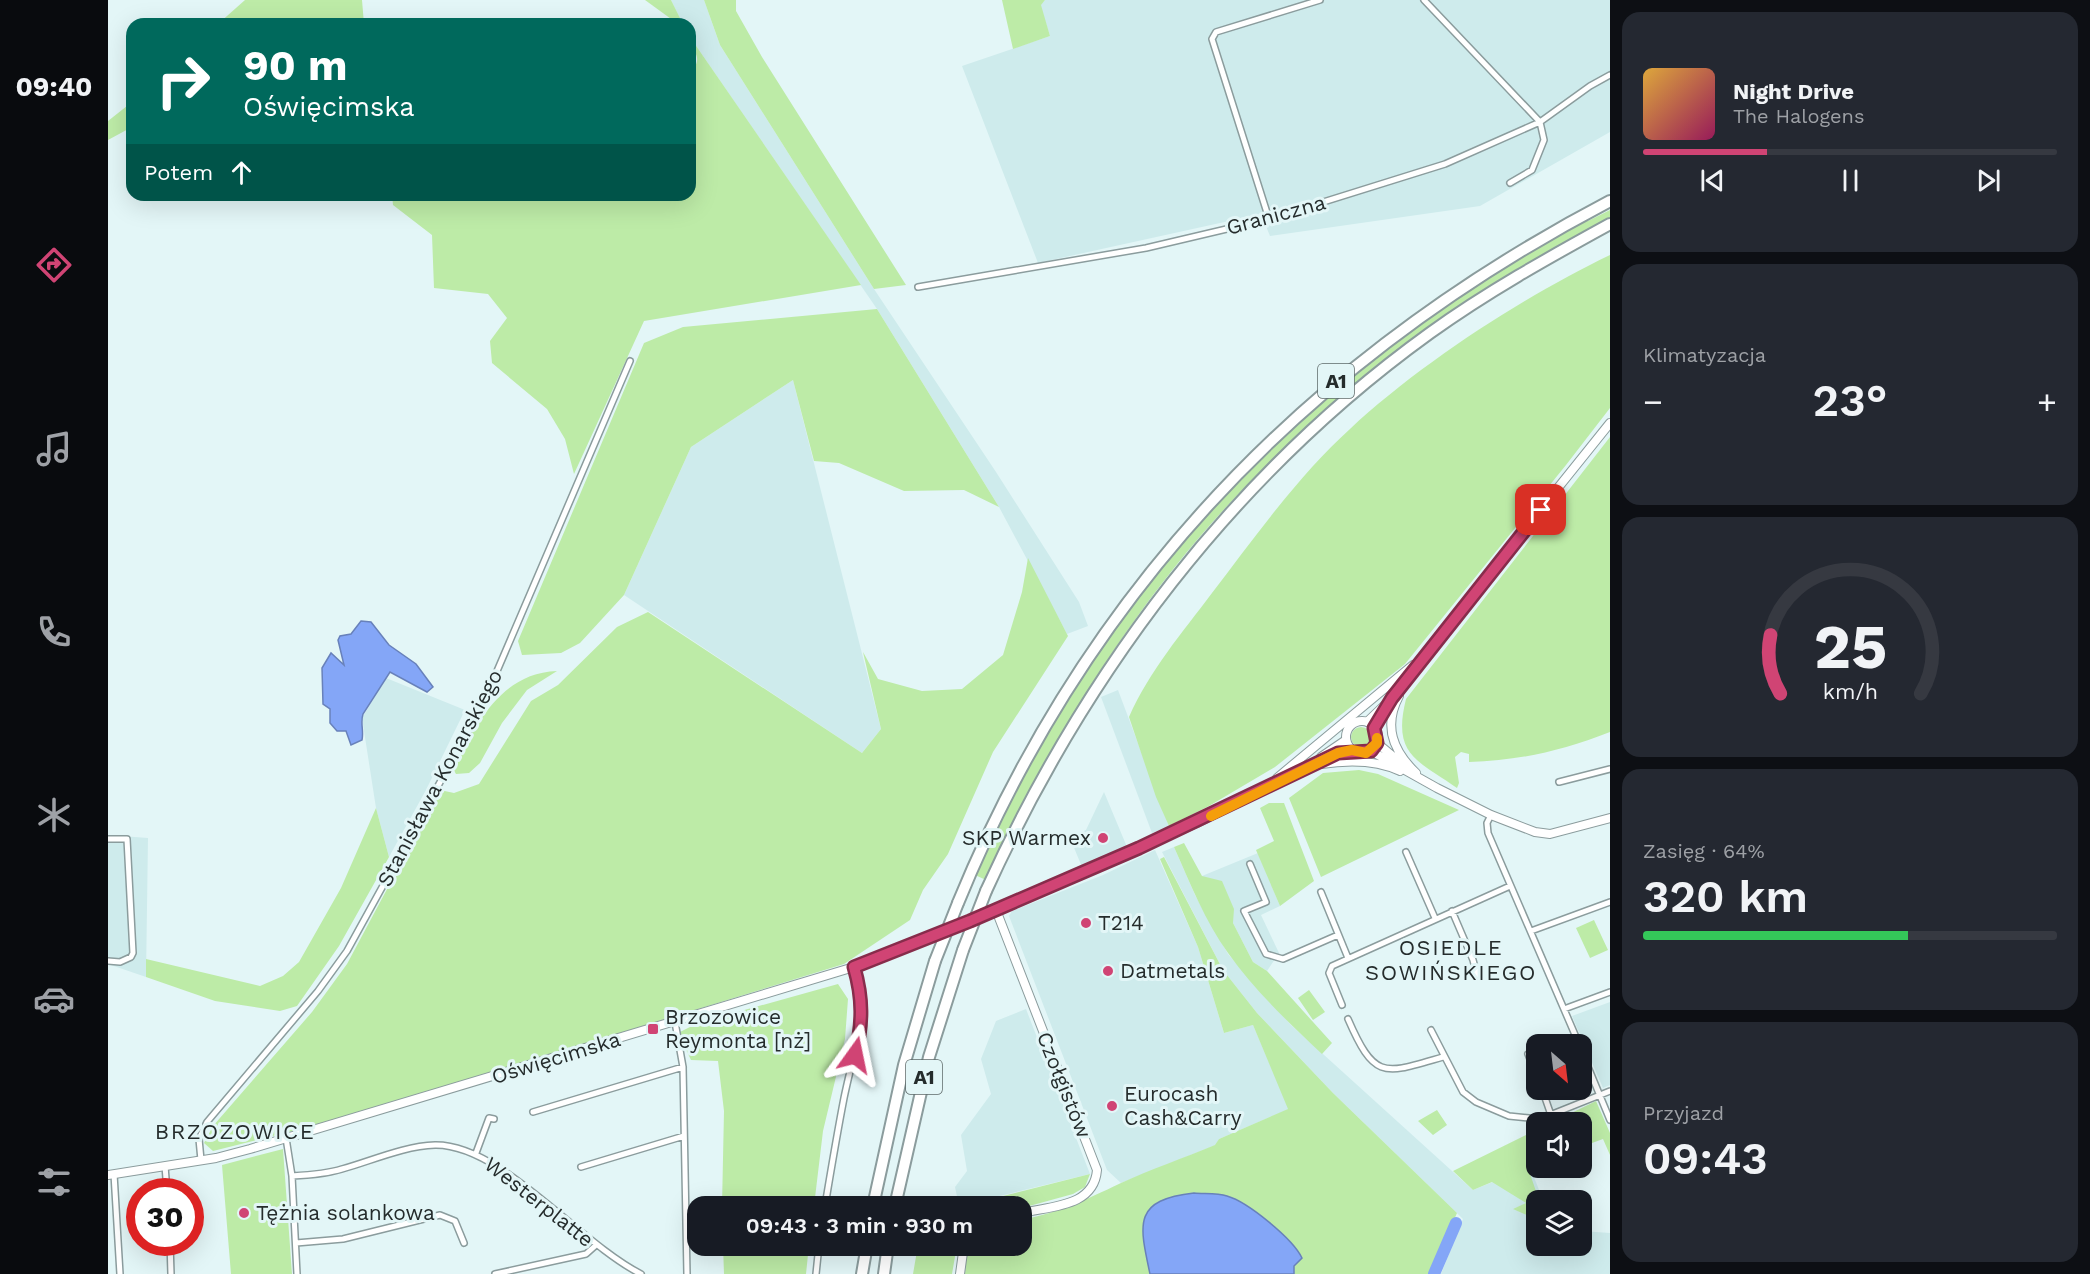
<!DOCTYPE html>
<html lang="pl">
<meta charset="utf-8">
<style>
:root{--surface:#171b24;--page:#242831;--text:#f1f3f6;--muted:#9ea1a6;--line:#363941;--accent:#d04474}
body{margin:0;font-family:"Work Sans",sans-serif;background:var(--page);color:var(--text);height:100vh;display:flex;flex-direction:column;font-size:22px;white-space:nowrap}
*{box-sizing:border-box;margin:0}
p{font-size:20px;color:var(--muted)}
.icon{flex:none;width:33px;height:33px;fill:none;stroke:currentColor;stroke-width:2;stroke-linecap:round;stroke-linejoin:round}
.map{position:relative;flex:1;overflow:hidden}
.side{display:flex;flex-direction:column;gap:12px;padding:12px;background:#0d0f14;width:480px}
.side>*{flex:none}
.top-card{position:absolute;left:18px;top:18px;width:570px;height:183px;border-radius:18px;box-shadow:0 6px 24px #0002;background:#00695c;color:#fff;overflow:hidden}
.needle{width:39px;rotate:152deg}
.buttons{position:absolute;left:1418px;top:1034px;display:grid;gap:12px}
.buttons a{display:grid;place-items:center;width:66px;height:66px;border-radius:12px;background:var(--surface);box-shadow:0 6px 24px #0002;font-size:30px}
.speed{position:absolute;left:18px;top:1178px;display:flex;gap:12px;font-size:30px;font-weight:700;text-align:center}
.speed>*{display:grid;place-content:center;width:78px;height:78px;border-radius:50%;background:var(--surface);box-shadow:0 6px 24px #0002;line-height:1}
.speed .limit{border:9px solid #d22;background:#fff;color:#111}
.pin{position:absolute;display:grid;place-items:center;width:51px;height:51px;color:#fff;margin:-26px;border-radius:12px;box-shadow:0 3px 9px #0006}
.me{position:absolute;width:66px;margin:-33px;rotate:12deg;stroke-linejoin:round;filter:drop-shadow(0 0 4px #0008)}
.turn{display:flex;align-items:center;gap:21px;height:126px;padding:0 18px;font-size:27px}
.turn .icon{width:78px;height:78px;stroke-width:2.5}
.turn b{display:block;font-size:42px;line-height:51px}
.then{display:flex;align-items:center;height:57px;padding:0 18px;background:#0003;gap:12px;font-size:22px}
.big{font-size:45px;font-weight:600;line-height:1.1}
.side .tile{flex:1;display:flex;flex-direction:column;justify-content:center;gap:9px;min-width:0;padding:0 21px;border-radius:18px;background:var(--page)}
.side .dial{align-items:center;gap:0}
.dial svg{height:156px;overflow:visible;fill:none;stroke:var(--line);stroke-width:7;stroke-linecap:round;text-anchor:middle}
.dial text{fill:var(--text);stroke:none}
.song{display:flex;align-items:center;gap:18px}
.cover{width:72px;height:72px;border-radius:9px;background:linear-gradient(135deg,hsl(40 70% 55%),hsl(330 70% 35%))}
.played{height:6px;border-radius:3px;background:linear-gradient(90deg,var(--accent) 30%,var(--line) 30%)}
.keys{display:flex;justify-content:space-around;direction:ltr}
.heat{display:flex;justify-content:space-between;align-items:center;font-size:33px;direction:ltr}
.charge{height:9px;border-radius:4px;background:linear-gradient(90deg,#34c759 64%,var(--line) 0)}
.trip{position:absolute;left:579px;top:1196px;width:345px;height:60px;border-radius:18px;background:var(--surface);box-shadow:0 6px 24px #0002;font-weight:600;line-height:60px;text-align:center}
main{display:flex;flex:1;min-height:0}
.tabs{display:flex;flex-direction:column;width:108px;justify-content:space-around;align-items:center;background:#090b0e;color:var(--muted)}
.tabs .icon{width:42px;height:42px}
.tabs .active{color:var(--accent)}
.tabs b{font-size:27px;color:var(--text)}
.map>svg:first-child{display:block}
.built{fill:#ceebec}
.green{fill:#bdeba7}
.water{fill:#84a6f7;stroke:#6881ba;stroke-width:1.5}
.lines{fill:none;stroke-linecap:round;stroke-linejoin:round}
.river{stroke:#84a6f7;stroke-width:12}
.street-casing{stroke:#8b9c9d;stroke-width:8}
.secondary-casing{stroke:#8b9c9d;stroke-width:10}
.highway-casing{stroke:#8b9c9d;stroke-width:14}
.street{stroke:#fff;stroke-width:5}
.secondary{stroke:#fff;stroke-width:8}
.highway{stroke:#fff;stroke-width:10}
.highway-bridge-casing{stroke:#8b9c9d;stroke-width:14;stroke-linecap:butt}
.highway-bridge{stroke:#fff;stroke-width:10}
.route-casing{stroke:#872c4b;stroke-width:15}
.route{stroke:#d04474;stroke-width:10}
.slow{stroke:#f59e0b;stroke-width:10}
.poi-dot{fill:#d04474;stroke:#e3f6f7;stroke-width:2}
.labels{text-anchor:middle;stroke-width:6;stroke-linejoin:round;paint-order:stroke}
.shield{fill:#e3f6f7;stroke:#5e6969;stroke-width:1.5}
.shield-label{font-size:20px;font-weight:bold;fill:#252c2c}
.street-label{font-size:21px;fill:#252c2c;stroke:#e3f6f7}
.poi-label{font-size:21px;fill:#252c2c;stroke:#e3f6f7;text-anchor:start}
.neighbourhood-label{font-size:22px;letter-spacing:1.5px;fill:#252c2c;stroke:#e3f6f7}
</style>
<main>
<nav class="tabs">
<b>09:40</b>
<svg class="icon active" aria-label="directions" viewBox="0 0 24 24"><path d="M12 3l9 9-9 9-9-9zM9 14v-3h6M13 9l2 2-2 2"/></svg>
<svg class="icon" aria-label="music" viewBox="0 0 24 24"><path d="M9 18V5l10-2v13"/><circle cx="6" cy="18" r="3"/><circle cx="16" cy="16" r="3"/></svg>
<svg class="icon" aria-label="phone" viewBox="0 0 24 24"><path d="M5 4h4l2 5-3 2q2 4 5 5l2-3 5 2v4C11 20 4 13 5 4z"/></svg>
<svg class="icon" aria-label="climate" viewBox="0 0 24 24"><path d="M12 3v18M4 7l16 10M4 17L20 7"/></svg>
<svg class="icon" aria-label="car" viewBox="0 0 24 24"><path d="M5 17H2v-5l4-1 3-4h7l3 4 3 1v5h-3M9 17h6M6 11h13"/><circle cx="7" cy="17" r="2"/><circle cx="17" cy="17" r="2"/></svg>
<svg class="icon" aria-label="filters" viewBox="0 0 24 24"><path d="M4 7h16M4 17h16"/><circle cx="9" cy="7" r="2"/><circle cx="15" cy="17" r="2"/></svg>
</nav>
<div class="map">
<svg width="1502" height="1274" viewBox="0 0 1502 1274">
<rect width="100%" height="100%" fill="#e3f6f7"/>
<path class="built" d="M 563,0 L 596,0 L 612,45 L 766,289 L 888,472 L 971,602 L 980,626 L 959,634 L 891,507 L 769,309 L 582,37 L 582,24 L 575,24 Z
M 937,0 L 1502,0 L 1502,132 L 1372,206 L 1162,236 L 1153,214 L 930,263 L 854,66 L 942,36 L 932,5 Z
M 685,380 L 773,729 L 754,753 L 516,595 L 583,447 Z
M 278,678 L 357,710 L 318,790 L 281,857 L 268,808 L 254,718 Z
M 1010,690 L 1061,826 L 1044,833 L 993,697 Z
M 996,792 L 1019,847 L 974,867 L 962,838 L 978,830 Z
M 0,835 L 40,838 L 38,977 L 0,964 Z
M 1066,847 L 1087,895 L 1120,954 L 1183,1025 L 1365,1190 L 1422,1167 L 1435,1200 L 1428,1200 L 1428,1245 L 1473,1245 L 1473,1231 L 1502,1233 L 1502,1274 L 1333,1274 L 1355,1219 L 1225,1093 L 1149,1013 L 1115,970 L 1054,852 Z
M 1047,850 L 1090,947 L 1116,1033 L 1145,1025 L 1181,1109 L 1111,1139 L 1108,1145 L 1013,1183 L 999,1170 L 901,916 L 904,911 L 995,875 Z
M 1150,853 L 1172,906 L 1153,915 L 1171,953 L 1159,971 L 1145,962 L 1125,923 L 1125,909 L 1094,876 Z
M 1502,1002 L 1502,1085 L 1495,1088 L 1464,1016 Z
M 918,1009 L 982,1174 L 851,1206 L 847,1187 L 859,1171 L 853,1135 L 883,1094 L 873,1059 L 888,1021 Z"/>
<path class="green" d="M 137,0 L 254,0 L 256,24 L 110,24 Z
M 537,0 L 563,0 L 575,24 L 570,24 Z
M 596,0 L 628,0 L 628,11 L 654,57 L 798,285 L 766,289 L 612,45 Z
M 894,0 L 937,0 L 933,5 L 942,36 L 905,49 Z
M 582,37 L 753,285 L 536,321 L 466,474 L 457,439 L 439,409 L 384,363 L 382,341 L 399,318 L 380,294 L 326,288 L 324,235 L 285,205 L 284,195 L 582,195 L 582,74 C 591,62 592,57 582,45 Z
M 24,102 L 24,127 L 0,140 L 0,121 Z
M 1502,210 L 1502,219 C 1461,241 1419,261 1381,288 C 1348,312 1317,338 1285,363 C 1253,388 1217,412 1186,440 C 1053,559 952,719 878,880 L 867,875 C 891,822 916,769 946,720 C 1031,578 1144,453 1274,351 C 1291,337 1312,325 1330,312 C 1379,279 1427,248 1478,219 L 1480,221 Z
M 1502,255 L 1502,408 L 1458,465 L 1297,664 L 1167,767 L 1101,806 L 1061,826 L 1048,797 L 1021,717 C 1042,670 1074,633 1104,593 C 1145,539 1192,474 1242,429 C 1313,363 1415,297 1502,255 Z
M 769,309 L 891,507 L 856,490 L 796,491 L 731,463 L 706,461 L 685,380 L 583,447 L 516,595 L 472,643 L 453,653 L 414,655 L 410,641 L 536,343 L 575,327 Z
M 1502,437 L 1502,732 C 1453,751 1414,760 1361,762 L 1361,754 L 1353,752 L 1347,757 L 1351,783 L 1349,788 C 1309,760 1284,755 1298,699 Z
M 920,558 L 960,636 L 885,752 L 840,854 L 815,890 L 802,920 L 736,964 L 233,1119 L 105,1151 L 96,1143 L 105,1126 L 204,1012 L 239,964 L 332,790 L 346,793 L 371,784 L 423,701 L 450,685 L 509,627 L 540,612 L 754,753 L 773,729 L 755,652 L 770,679 L 814,691 L 854,689 L 895,655 L 914,592 Z
M 449,671 L 419,690 L 394,723 L 372,763 L 361,773 L 348,774 L 344,767 C 369,724 393,673 449,671 Z
M1243 737a10 10 0 1 1 20 0a10 10 0 1 1-20 0Z
M 1251,770 L 1270,774 L 1351,810 L 1213,877 L 1181,798 L 1215,773 Z
M 1161,803 L 1176,803 L 1206,881 L 1172,906 L 1148,850 L 1166,841 L 1152,808 Z
M 268,808 L 281,857 L 231,946 L 189,1006 L 172,1011 L 107,1001 L 38,977 L 38,959 L 152,986 L 175,976 L 191,962 L 233,888 Z
M 1076,843 L 1094,876 L 1114,881 L 1126,909 L 1125,923 L 1145,962 L 1159,971 L 1224,1043 L 1214,1054 C 1181,1023 1146,990 1120,953 C 1097,921 1082,883 1066,847 Z
M 1056,857 L 1115,970 L 1149,1013 L 1225,1093 L 1349,1213 L 1322,1274 L 857,1274 L 859,1249 L 862,1245 L 914,1245 L 914,1220 C 955,1211 975,1201 1013,1183 C 1043,1169 1076,1158 1107,1145 L 1111,1139 L 1180,1109 L 1145,1025 L 1116,1033 L 1090,947 L 1052,859 Z
M 1486,920 L 1500,950 L 1482,958 L 1468,928 Z
M 730,984 L 740,999 L 737,1039 L 715,1131 L 706,1206 L 614,1206 L 616,1111 L 610,1061 L 583,1060 L 570,1033 L 590,1023 Z
M 1201,990 L 1217,1012 L 1205,1020 L 1190,998 Z
M 1488,1101 L 1502,1133 L 1502,1155 L 1495,1139 L 1473,1147 L 1473,1122 L 1445,1122 Z
M 1329,1110 L 1339,1125 L 1325,1135 L 1310,1121 Z
M 1428,1130 L 1428,1164 L 1420,1168 L 1431,1200 L 1428,1200 L 1428,1219 L 1405,1209 L 1418,1203 L 1384,1182 L 1365,1190 L 1345,1171 Z
M 175,1149 L 184,1274 L 123,1274 L 114,1165 Z
M 982,1174 L 977,1187 L 965,1194 L 914,1208 L 856,1206 Z
M 615,1245 L 701,1245 L 698,1274 L 616,1274 Z
M 810,1245 L 849,1245 L 844,1274 L 805,1274 Z"/>
<path class="water" d="M 253,621 L 263,622 L 281,645 L 308,664 L 325,687 L 319,692 L 282,672 L 255,714 C 252,723 256,730 254,740 L 243,745 L 238,731 L 229,731 L 222,723 L 222,709 L 215,704 L 214,668 L 223,653 L 236,665 L 230,640 L 232,636 L 243,634 Z
M 1086,1193 C 1096,1194 1109,1193 1119,1196 C 1140,1202 1185,1239 1194,1258 L 1186,1266 L 1186,1274 L 1042,1274 C 1031,1223 1025,1200 1086,1193 Z"/>
<g class="lines">
<path class="river" d="M 1326,1274 L 1348,1223"/>
<g class="street-casing">
<path id="street" d="M 1316,0 L 1432,122 L 1436,140 L 1424,170 L 1402,183
M 1161,219 L 1104,39 L 1108,32 L 1212,0
M 810,287 L 1038,248 L 1161,219 L 1337,164 L 1432,122 L 1482,86 L 1502,75
M 1451,782 L 1502,769
M 1383,815 L 1379,823 L 1380,833 L 1471,1044
M 0,839 L 19,839 L 25,953 L 23,957 L 12,962 L 0,961
M 1298,852 L 1327,918
M 1142,864 L 1158,902 L 1136,911 L 1158,954 L 1175,959 L 1230,935
M 1213,892 L 1240,958
M 1344,911 L 1365,960 L 1369,975
M 1423,931 L 1502,902
M 1234,1005 L 1221,973 L 1224,966 L 1402,886
M 1456,1009 L 1502,992
M 1240,1019 C 1267,1081 1276,1074 1335,1057
M 567,1022 L 575,1067 L 579,1274
M 1323,1030 L 1355,1092 L 1368,1102 L 1401,1116 L 1432,1119 L 1502,1091
M 1473,1050 L 1502,1120
M 1420,1054 L 1428,1074
M 1434,1089 L 1443,1115
M 425,1112 L 575,1067
M 178,1138 L 184,1176 L 189,1274
M 368,1153 L 381,1118 L 386,1119
M 93,1160 L 91,1139 L 99,1122 L 210,991 L 239,951 L 374,706 L 522,361
M 57,1166 L 59,1191
M 473,1167 L 576,1136
M 6,1174 L 12,1274
M 184,1176 C 201,1175 218,1174 234,1169 C 263,1161 296,1146 327,1145 C 393,1144 470,1242 533,1274
M 717,1206 C 723,1170 729,1134 736,1098 C 746,1049 760,1018 746,967
M 62,1242 L 63,1274
M 188,1243 L 235,1239 L 332,1215 L 347,1221 L 356,1243
M 387,1274 L 478,1254 L 487,1246
M 708,1274 L 711,1245"/>
</g>
<g class="secondary-casing">
<path id="secondary" d="M 1291,696 C 1275,726 1285,751 1308,773
M1238 737a16 16 0 1 1 32 0a16 16 0 1 1-32 0Z
M 1259,722 L 1281,701
M 1266,728 L 1315,656 L 1502,423
M 1269,743 L 1293,763
M 1263,751 L 1329,788 L 1383,815 L 1427,832 L 1442,834 L 1502,818
M 1213,757 L 1238,740
M 1213,764 C 1239,760 1267,759 1292,771
M 1169,778 L 1305,665
M 888,910 L 989,1170 C 986,1207 943,1206 914,1213
M 0,1175 L 108,1158 L 142,1149 L 746,967 L 970,875 L 1089,823 L 1199,766 L 1244,750
M 852,1274 L 856,1245"/>
</g>
<g class="highway-casing">
<path id="highway" d="M 878,891 C 978,671 1125,475 1322,333 C 1379,292 1440,258 1502,224
M 850,903 C 979,588 1202,358 1502,201
M 765,1206 L 796,1065 L 827,961
M 787,1206 L 821,1057 L 855,950
M 754,1274 L 759,1245
M 776,1274 L 780,1245"/>
</g>
<use href="#street" class="street"/>
<use href="#secondary" class="secondary"/>
<use href="#highway" class="highway"/>
<g class="highway-bridge-casing">
<path id="highway-bridge" d="M 855,950 L 878,891
M 827,961 L 850,903"/>
</g>
<use href="#highway-bridge" class="highway-bridge"/>
</g>
<g class="lines">
<g class="route-casing">
<path id="route" d="M 747,1055 C 755,1024 755,998 746,967 L 862,921 L 1031,848 L 1230,753 L 1263,751 L 1269,743 L 1266,728 L 1284,698 L 1433,510"/>
</g>
<use href="#route" class="route"/>
<path class="slow" d="M 1103,816 L 1230,753 L 1244,750 L 1258,753 L 1269,743 L 1269,738"/>
</g>
<g class="poi-dot">
<circle cx="995" cy="838" r="6"/>
<circle cx="978" cy="923" r="6"/>
<circle cx="1000" cy="971" r="6"/>
<rect x="539" y="1023" width="12" height="12" rx="3"/>
<circle cx="1004" cy="1106" r="6"/>
<circle cx="136" cy="1213" r="6"/>
</g>
<g class="labels">
<g class="shield">
<rect x="1210" y="364" width="36" height="34" rx="4.5"/>
<rect x="798" y="1060" width="36" height="34" rx="4.5"/>
</g>
<g class="shield-label">
<text x="1228" y="388">A1</text>
<text x="816" y="1084">A1</text>
</g>
<g class="street-label">
<text transform="translate(1168 215) rotate(-15)" y="7">Graniczna</text>
<text transform="translate(332 778) rotate(-62)" y="7">Stanisława Konarskiego</text>
<text transform="translate(448 1058) rotate(-17)" y="7">Oświęcimska</text>
<text transform="translate(956 1085) rotate(68)" y="7">Czołgistów</text>
<text transform="translate(431 1202) rotate(38)" y="7">Westerplatte</text>
</g>
<g class="poi-label">
<text x="983" y="845" text-anchor="end">SKP Warmex</text>
<text x="990" y="930">T214</text>
<text x="1012" y="978">Datmetals</text>
<text x="557" y="1024">Brzozowice<tspan x="557" dy="24">Reymonta [nż]</tspan></text>
<text x="1016" y="1101">Eurocash<tspan x="1016" dy="24">Cash&amp;Carry</tspan></text>
<text x="148" y="1220">Tężnia solankowa</text>
</g>
<g class="neighbourhood-label">
<text x="1343" y="955">OSIEDLE<tspan x="1343" dy="25">SOWIŃSKIEGO</tspan></text>
<text x="127" y="1139">BRZOZOWICE</text>
</g>
</g>
</svg>
<div class="buttons">
<a><svg class="needle" viewBox="-14 -14 28 28"><path d="M0-13l5 13h-10z" fill="#e53935"/><path d="M0 13l5-13h-10z" fill="#9ea1a6"/></svg></a>
<a><svg class="icon" aria-label="sound" viewBox="0 0 24 24"><path d="M4 9h4l5-4v14l-5-4H4zM17 9q2 3 0 6"/></svg></a>
<a><svg class="icon" aria-label="layers" viewBox="0 0 24 24"><path d="M12 4l9 5-9 5-9-5zM3 14l9 5 9-5"/></svg></a>
</div>
<div class="speed"><div class="limit">30</div></div>
<div class="pin" style="left:1433px;top:510px;background:#d93025"><svg class="icon" aria-label="arrive" viewBox="0 0 24 24"><path d="M6 21V4h12l-3 4 3 4H6"/></svg></div>
<svg class="me" style="left:747px;top:1055px" viewBox="-20 -20 40 40"><path d="M0-17L14 15 0 8-14 15z" fill="#d04474" stroke="#fff" stroke-width="4"/></svg>
<div class="trip">09:43 · 3 min · 930 m</div>
<div class="top-card">
<div class="turn"><svg class="icon" aria-label="right" viewBox="0 0 24 24"><path d="M7 20v-9h11M14 6l5 5-5 5"/></svg><div><b>90 m</b>Oświęcimska</div></div>
<div class="then">Potem<svg class="icon" aria-label="ahead" viewBox="0 0 24 24"><path d="M12 20V5M6 11l6-6 6 6"/></svg></div>
</div>
</div>
<section class="side">
<div class="tile">
<div class="song"><i class="cover"></i><div><b>Night Drive</b><p>The Halogens</p></div></div>
<div class="played"></div>
<div class="keys"><svg class="icon" aria-label="previous" viewBox="0 0 24 24"><path d="M18 5L8 12l10 7zM5 5v14"/></svg><svg class="icon" aria-label="pause" viewBox="0 0 24 24"><path d="M8 5v14M16 5v14"/></svg><svg class="icon" aria-label="next" viewBox="0 0 24 24"><path d="M6 5l10 7-10 7zM19 5v14"/></svg></div>
</div>
<div class="tile"><p>Klimatyzacja</p>
<div class="heat"><a>−</a><b class="big">23°</b><a>+</a></div>
</div>
<div class="tile dial"><svg viewBox="0 0 100 80">
<path d="M14 69A42 42 0 1 1 86 69"/>
<path d="M14 69A42 42 0 0 1 9 39" stroke="#d04474"/>
<text x="50" y="56" font-size="32" font-weight="700">25</text>
<text x="50" y="72" font-size="11">km/h</text>
</svg></div>
<div class="tile"><p>Zasięg · 64%</p><b class="big">320 km</b><div class="charge"></div></div>
<div class="tile"><p>Przyjazd</p><b class="big">09:43</b></div>
</section>
</main>
